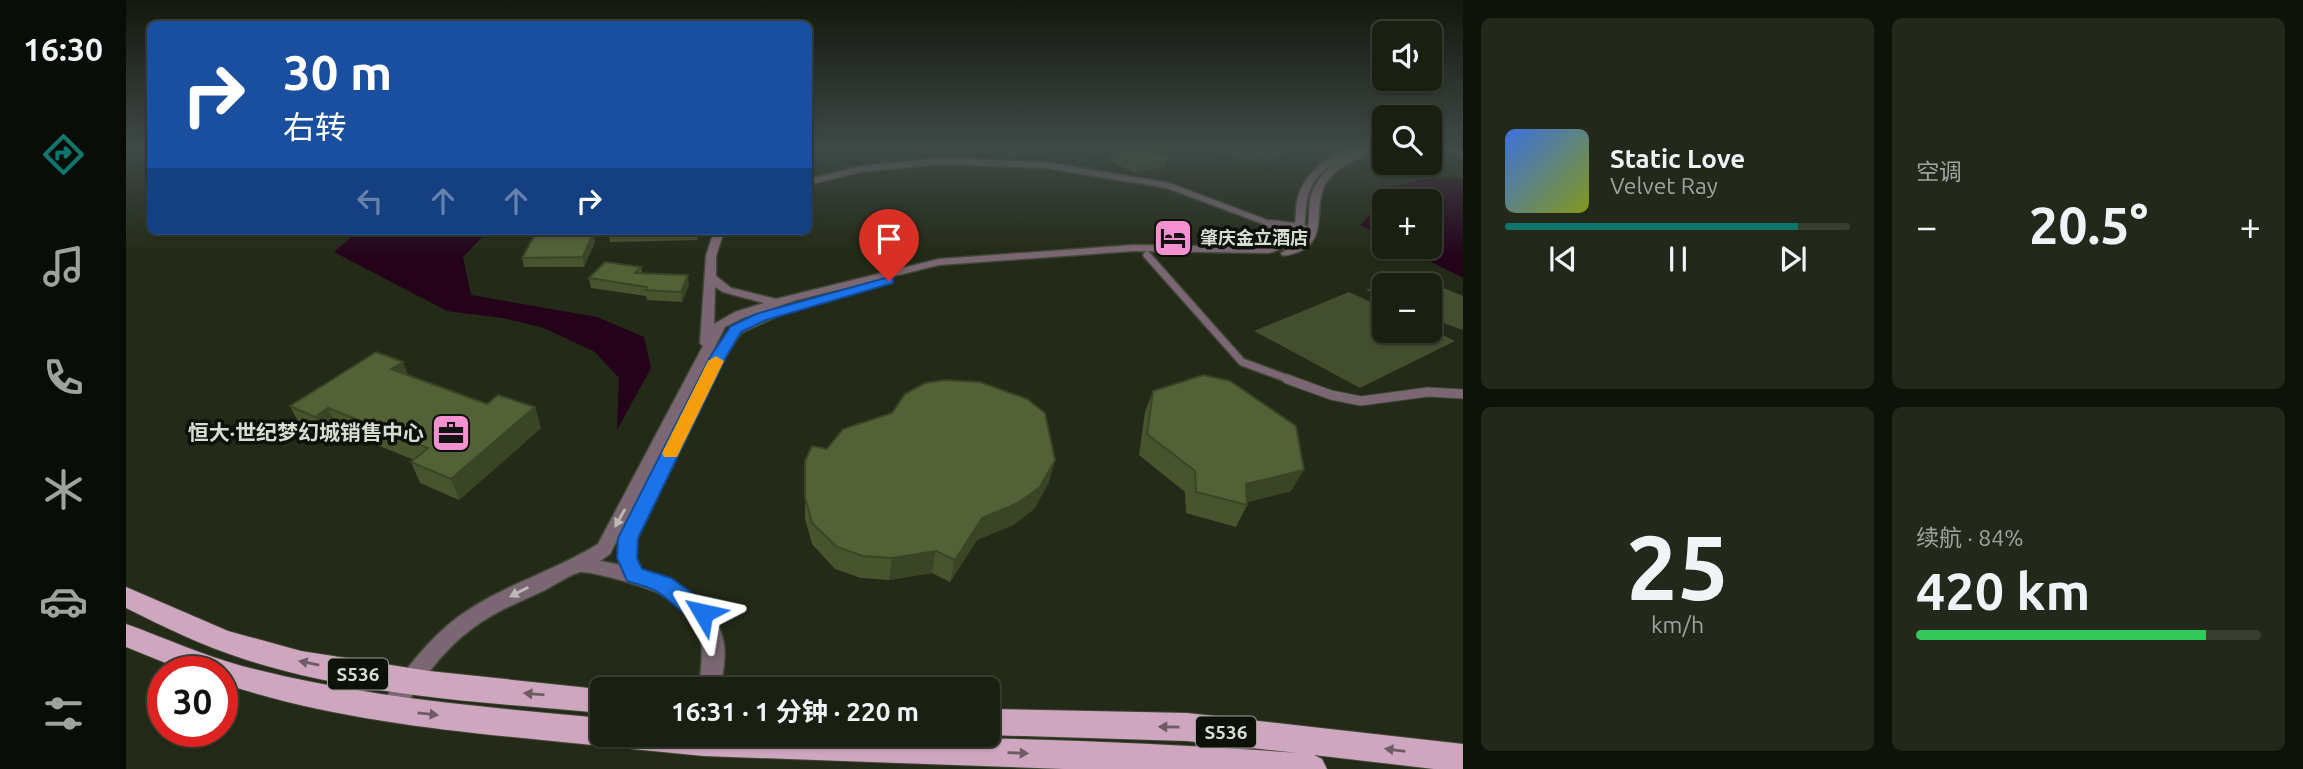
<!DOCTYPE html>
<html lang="zh">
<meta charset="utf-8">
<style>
:root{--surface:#1a2011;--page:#23281a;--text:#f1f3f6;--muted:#9fa39f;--line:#383e31;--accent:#0f766e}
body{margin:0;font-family:Ubuntu,"Noto Sans SC",sans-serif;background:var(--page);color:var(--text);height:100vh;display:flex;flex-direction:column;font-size:26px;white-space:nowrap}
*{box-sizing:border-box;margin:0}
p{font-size:23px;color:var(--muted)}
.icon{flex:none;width:38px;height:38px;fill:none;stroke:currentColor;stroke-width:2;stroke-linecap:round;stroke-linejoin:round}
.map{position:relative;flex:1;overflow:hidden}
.panel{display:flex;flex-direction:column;gap:18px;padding:18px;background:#0e1209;width:840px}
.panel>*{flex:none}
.hud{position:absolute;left:21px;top:21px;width:665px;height:214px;border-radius:10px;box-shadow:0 2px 5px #0004,0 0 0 2px var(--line);background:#1a4fa0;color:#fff;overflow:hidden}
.tools{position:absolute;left:1246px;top:21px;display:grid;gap:14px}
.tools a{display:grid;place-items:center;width:70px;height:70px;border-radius:10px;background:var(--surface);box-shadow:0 2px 5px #0004,0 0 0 2px var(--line);font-size:35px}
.speed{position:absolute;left:21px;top:656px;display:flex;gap:14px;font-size:35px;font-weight:700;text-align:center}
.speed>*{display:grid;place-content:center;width:91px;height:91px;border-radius:50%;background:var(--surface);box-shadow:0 2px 5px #0004,0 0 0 2px var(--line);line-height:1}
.speed .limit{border:10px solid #d22;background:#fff;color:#111}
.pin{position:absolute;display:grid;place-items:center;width:60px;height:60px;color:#fff;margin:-72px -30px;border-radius:50% 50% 50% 0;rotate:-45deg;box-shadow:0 0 7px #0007}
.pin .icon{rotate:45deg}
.me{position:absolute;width:77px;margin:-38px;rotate:306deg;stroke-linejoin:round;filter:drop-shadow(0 0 5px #0008)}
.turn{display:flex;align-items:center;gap:24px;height:147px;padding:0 21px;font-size:32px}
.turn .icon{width:91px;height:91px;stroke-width:2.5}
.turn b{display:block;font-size:49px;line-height:60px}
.lanes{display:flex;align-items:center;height:66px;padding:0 21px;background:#0003;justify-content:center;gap:35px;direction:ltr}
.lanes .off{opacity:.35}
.big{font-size:52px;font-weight:700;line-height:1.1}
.panel .widget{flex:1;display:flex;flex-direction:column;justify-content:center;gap:10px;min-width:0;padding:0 24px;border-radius:10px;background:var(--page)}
.panel .dial{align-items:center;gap:0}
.dial b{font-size:91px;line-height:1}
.song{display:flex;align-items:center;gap:21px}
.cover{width:84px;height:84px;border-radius:10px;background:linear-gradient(135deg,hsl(220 70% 55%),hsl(70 70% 35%))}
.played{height:7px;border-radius:4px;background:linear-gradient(90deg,var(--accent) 85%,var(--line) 85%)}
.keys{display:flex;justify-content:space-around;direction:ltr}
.heat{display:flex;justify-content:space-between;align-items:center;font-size:38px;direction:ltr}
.charge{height:10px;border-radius:5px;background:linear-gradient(90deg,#34c759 84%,var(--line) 0)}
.panel .tiles{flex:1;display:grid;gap:18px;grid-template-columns:repeat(2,1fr)}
.trip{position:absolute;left:464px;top:677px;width:410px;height:70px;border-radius:10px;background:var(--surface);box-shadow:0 2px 5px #0004,0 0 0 2px var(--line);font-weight:700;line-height:70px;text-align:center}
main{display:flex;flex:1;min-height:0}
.dock{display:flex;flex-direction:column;width:126px;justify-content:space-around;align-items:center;background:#0a0d07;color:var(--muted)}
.dock .icon{width:49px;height:49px}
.dock .active{color:var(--accent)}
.dock b{font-size:32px;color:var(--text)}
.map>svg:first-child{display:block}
.green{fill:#434e2f}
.water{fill:#24031a}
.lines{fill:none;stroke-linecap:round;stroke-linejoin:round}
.service-far1-casing{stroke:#404735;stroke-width:10}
.service-casing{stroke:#404735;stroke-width:11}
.minor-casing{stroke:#404735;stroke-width:3}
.tertiary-casing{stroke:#404735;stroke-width:3}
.primary-casing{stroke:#404735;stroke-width:2}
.service-far1{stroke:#7b6773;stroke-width:7}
.service{stroke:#7b6773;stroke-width:9}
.minor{fill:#7b6773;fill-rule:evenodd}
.tertiary{fill:#7b6773;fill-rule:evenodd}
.primary{fill:#cfa6bf;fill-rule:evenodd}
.wall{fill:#47542e}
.shaded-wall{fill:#3a4526}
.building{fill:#536236;stroke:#3a4526;stroke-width:2}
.oneway{fill:#bcbab5}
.oneway2{fill:#6e5c64}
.route{fill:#1a73e8;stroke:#114b97;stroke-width:2}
.slow{fill:#f59e0b}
.labels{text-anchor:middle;stroke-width:7;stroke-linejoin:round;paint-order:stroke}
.far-poi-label{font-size:18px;font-weight:bold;fill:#d8ddd1;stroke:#0e1109;text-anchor:start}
.shield{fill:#0e1109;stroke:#9ba095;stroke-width:2}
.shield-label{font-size:19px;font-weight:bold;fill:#d8ddd1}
.poi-label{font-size:21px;font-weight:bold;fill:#d8ddd1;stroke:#0e1109;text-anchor:end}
</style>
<main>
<nav class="dock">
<b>16:30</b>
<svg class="icon active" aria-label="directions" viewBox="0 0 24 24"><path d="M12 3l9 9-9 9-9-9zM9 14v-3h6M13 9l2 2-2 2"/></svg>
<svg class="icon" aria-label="music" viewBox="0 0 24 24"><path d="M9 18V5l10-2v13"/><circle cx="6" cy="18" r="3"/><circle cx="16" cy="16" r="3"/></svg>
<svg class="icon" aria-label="phone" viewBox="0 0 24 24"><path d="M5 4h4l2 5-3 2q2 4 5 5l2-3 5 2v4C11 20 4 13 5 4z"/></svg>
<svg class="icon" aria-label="climate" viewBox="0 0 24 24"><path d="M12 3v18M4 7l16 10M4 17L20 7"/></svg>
<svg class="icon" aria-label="car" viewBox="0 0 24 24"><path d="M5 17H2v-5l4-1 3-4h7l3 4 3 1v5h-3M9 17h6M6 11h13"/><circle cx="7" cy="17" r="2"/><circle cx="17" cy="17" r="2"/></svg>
<svg class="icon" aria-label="filters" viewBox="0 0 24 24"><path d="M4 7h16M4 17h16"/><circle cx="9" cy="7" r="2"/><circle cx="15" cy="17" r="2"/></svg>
</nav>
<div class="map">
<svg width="1337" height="769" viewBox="0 0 1337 769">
<rect width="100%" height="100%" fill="#232a17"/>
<path class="green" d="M 1281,273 L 1337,296 L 1337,330 L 1304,318 L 1304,285 L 1258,285 L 1258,298 L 1240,290 Z
M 1223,292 L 1258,308 L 1258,331 L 1304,329 L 1329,341 L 1234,388 L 1128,331 Z"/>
<path class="water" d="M 1337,178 L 1337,278 L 1276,247 L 1304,247 L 1304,201 L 1258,201 L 1258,238 L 1234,225 L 1259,198 L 1259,188 L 1301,179 Z
M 232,231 L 362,231 L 337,257 L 345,295 L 471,317 L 518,337 L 525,368 L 491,430 L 493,378 L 469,352 L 418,328 L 377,318 L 321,311 L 208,252 Z"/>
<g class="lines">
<g class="service-far1-casing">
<path id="service-far1" d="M 1021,255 L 1116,362 L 1165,380"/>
</g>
<g class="service-casing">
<path id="service" d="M 1161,379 L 1205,395 L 1235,401 L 1302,392 L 1337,394"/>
</g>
<g class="minor-casing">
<path id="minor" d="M 1223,147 L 1233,147 C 1213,162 1186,171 1181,200 C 1178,216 1181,228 1173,243 C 1188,232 1180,212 1185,196 C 1192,170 1225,146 1252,147 C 1236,159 1215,163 1202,180 C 1184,204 1205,239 1172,252 C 1166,254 1162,256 1156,255 L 1155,253 L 1172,243 L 1143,253 L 1007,251 L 813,265 L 671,300 L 617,318 L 599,327 L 484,554 L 474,561 L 495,565 L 492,558 L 493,539 L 585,357 L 606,327 L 646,309 L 654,309 L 656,312 L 654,315 L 615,333 L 599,357 L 511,539 L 510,558 L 516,571 C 553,583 592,602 598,645 C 600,660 596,675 595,690 L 573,690 C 578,640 582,618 532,593 C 521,587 466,571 455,572 C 446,573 426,587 417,591 C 393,602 368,612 347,628 C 315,651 293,685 272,717 L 264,720 L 256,717 L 253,710 L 256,703 C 278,672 301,640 332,617 C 374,586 427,572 472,544 L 577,346 L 574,343 L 580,256 L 588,231 L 598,231 L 590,256 L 590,276 L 605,288 L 650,299 L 813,259 L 1007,245 L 1142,247 L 1165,239 C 1171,226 1169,214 1171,201 C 1176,175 1200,157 1223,147 ZM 589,287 L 597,292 L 638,303 L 609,312 L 588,324 Z
M 1307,147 L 1320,147 L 1337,151 L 1337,157 Z
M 814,158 L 919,162 L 1043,183 L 1149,223 L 1140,225 L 1041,188 L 919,168 L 814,164 L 735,172 L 682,185 L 682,179 L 735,166 Z"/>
</g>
<g class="tertiary-casing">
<path id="tertiary" d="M 1144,220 L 1177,224 L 1182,227 L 1177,230 L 1153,227 L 1166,244 L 1161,247 L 1157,246 L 1139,223 Z"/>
</g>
<g class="primary-casing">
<path id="primary" d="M 0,587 L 102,631 L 175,651 L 303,671 L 482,690 L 476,690 L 476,713 C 356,702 233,696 118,659 C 77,646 38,627 0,608 Z
M 0,624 C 39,638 76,655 116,666 C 233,697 355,707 476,718 L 476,735 L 489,735 L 486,742 L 476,746 C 349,733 218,724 96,683 L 96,672 L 62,672 L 0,647 Z
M 861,709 L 1061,713 L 1337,744 L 1337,769 L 1308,769 L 1188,755 L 1196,759 L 1201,769 L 938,769 L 578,756 L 506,749 L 496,745 L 492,735 C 719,735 946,736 1172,753 L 1061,741 L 861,735 Z"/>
</g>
<use href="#service-far1" class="service-far1"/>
<use href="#service" class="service"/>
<use href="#minor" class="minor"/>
<use href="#tertiary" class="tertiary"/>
<use href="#primary" class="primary"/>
</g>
<path class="wall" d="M 875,147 L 918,147 L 916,154 L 885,156 Z
M 938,147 L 976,147 L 973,156 L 960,150 Z
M 1074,147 L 1174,147 L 1146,160 L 1134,157 L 1123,162 Z
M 985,153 L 1039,167 L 1009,173 L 983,161 Z
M 482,231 L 574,231 L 571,240 L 484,242 Z
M 467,233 L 469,242 L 458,267 L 398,267 L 396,258 Z
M 515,267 L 516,273 L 563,285 L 556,302 L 521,300 L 520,296 L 465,288 L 463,278 Z
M 282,376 L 361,404 L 409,407 L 415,428 L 333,500 L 294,483 L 285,462 L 288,460 L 212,429 L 200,438 L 175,427 L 164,406 Z
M 1027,391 L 1165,491 L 1121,502 L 1121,505 L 1110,527 L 1060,513 L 1059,492 L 1013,455 L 1019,412 Z
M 701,449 L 923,482 L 908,509 L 887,525 L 851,540 L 824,582 L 806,573 L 763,580 L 735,578 L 709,569 L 686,544 L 679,519 L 679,461 Z"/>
<path class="shaded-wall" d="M 1129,147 L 1138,147 L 1134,157 L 1123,162 Z
M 1151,147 L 1174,147 L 1146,160 Z
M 1042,159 L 1039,167 L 1009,173 L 1012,165 Z
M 570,231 L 574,231 L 571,240 Z
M 467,233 L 469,242 L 458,267 L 457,257 Z
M 562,275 L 563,285 L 556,302 L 555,292 Z
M 277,362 L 285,382 L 265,369 Z
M 409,407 L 415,428 L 333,500 L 325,479 Z
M 202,408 L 212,429 L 200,438 L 189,417 Z
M 929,460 L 923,482 L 908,509 L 887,525 L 851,540 L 824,582 L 829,560 L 856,518 Z
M 1178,470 L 1165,491 L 1115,504 L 1120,484 Z
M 810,551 L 806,573 L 763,580 L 766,558 Z"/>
<path class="building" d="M 885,147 L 913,147 L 886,148 Z
M 1015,147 L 1042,159 L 1012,165 L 985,153 Z
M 482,231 L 570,231 L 483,233 Z
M 410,233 L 467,233 L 457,257 L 396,258 Z
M 479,262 L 515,267 L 509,273 L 562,275 L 555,292 L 520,290 L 521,287 L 463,278 Z
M 250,352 L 277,362 L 265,369 L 361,404 L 372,395 L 409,407 L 325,479 L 285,462 L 302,448 L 202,408 L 189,417 L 164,406 Z
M 1077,375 L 1104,381 L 1170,426 L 1178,470 L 1120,484 L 1121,505 L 1070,492 L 1069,471 L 1021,434 L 1027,391 Z
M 819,380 L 854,382 L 901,399 L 919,413 L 929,460 L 914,487 L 892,503 L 856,518 L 829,560 L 810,551 L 766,558 L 737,556 L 711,547 L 686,523 L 679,497 L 679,461 L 686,446 L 701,449 L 717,429 L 766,413 L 779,394 L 799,383 Z"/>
<defs><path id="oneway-solid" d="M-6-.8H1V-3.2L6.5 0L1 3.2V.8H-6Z" transform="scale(1.75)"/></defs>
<g class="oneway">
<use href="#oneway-solid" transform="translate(494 518) rotate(119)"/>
<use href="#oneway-solid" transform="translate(393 592) rotate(153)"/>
</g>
<g class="oneway2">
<use href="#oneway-solid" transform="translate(183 663) rotate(-168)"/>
<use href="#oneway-solid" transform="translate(408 694) rotate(-175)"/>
<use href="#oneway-solid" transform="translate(302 714) rotate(6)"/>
<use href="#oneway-solid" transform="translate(1043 727) rotate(-179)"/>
<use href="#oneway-solid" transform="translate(1269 750) rotate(-173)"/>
<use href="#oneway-solid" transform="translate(892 753) rotate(2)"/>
</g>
<linearGradient id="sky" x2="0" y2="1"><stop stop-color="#13170d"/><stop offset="0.58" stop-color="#3f4a47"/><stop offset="1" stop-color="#3f4a47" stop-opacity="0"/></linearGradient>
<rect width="1337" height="255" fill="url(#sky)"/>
<path class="route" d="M 763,277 L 767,278 L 767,283 L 640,320 L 615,332 L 600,357 L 512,538 L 511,558 L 516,569 L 545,578 L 585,607 L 588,613 L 585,620 C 564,628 546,598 528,590 C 520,586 510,584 501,581 L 491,558 L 492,538 L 584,357 L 605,326 L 630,314 Z"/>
<path class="slow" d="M 590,356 L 598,361 L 553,453 L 551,457 L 538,457 L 536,453 L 582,361 Z"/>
<defs>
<g id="hotel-square" transform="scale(2.0125)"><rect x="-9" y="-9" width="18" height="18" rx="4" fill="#f591d1" stroke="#0e1109"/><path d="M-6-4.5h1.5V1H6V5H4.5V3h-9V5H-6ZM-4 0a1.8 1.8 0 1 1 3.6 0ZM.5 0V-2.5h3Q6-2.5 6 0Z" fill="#111"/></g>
<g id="office-square" transform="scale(2.0125)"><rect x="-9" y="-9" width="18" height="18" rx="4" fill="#f591d1" stroke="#0e1109"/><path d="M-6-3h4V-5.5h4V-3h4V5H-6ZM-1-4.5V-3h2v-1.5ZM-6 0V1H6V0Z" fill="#111"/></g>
</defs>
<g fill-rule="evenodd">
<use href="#hotel-square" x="1047" y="238"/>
<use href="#office-square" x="325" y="433"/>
</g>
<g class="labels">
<g class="far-poi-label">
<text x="1074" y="244">肇庆金立酒店</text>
</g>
<g class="shield">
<rect x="202" y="658.5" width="60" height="31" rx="5"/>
<rect x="1070" y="716.5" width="60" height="31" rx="5"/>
</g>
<g class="shield-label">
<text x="232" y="681">S536</text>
<text x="1100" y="739">S536</text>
</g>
<g class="poi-label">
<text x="298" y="440">恒大·世纪梦幻城销售中心</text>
</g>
</g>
</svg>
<div class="tools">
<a><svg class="icon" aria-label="sound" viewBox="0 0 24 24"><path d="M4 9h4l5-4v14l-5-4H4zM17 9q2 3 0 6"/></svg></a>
<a><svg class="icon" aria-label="search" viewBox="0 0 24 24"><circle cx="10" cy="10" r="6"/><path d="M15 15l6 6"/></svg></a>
<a>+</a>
<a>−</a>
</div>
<div class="speed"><div class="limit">30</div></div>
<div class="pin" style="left:763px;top:281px;background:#d93025"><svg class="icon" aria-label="arrive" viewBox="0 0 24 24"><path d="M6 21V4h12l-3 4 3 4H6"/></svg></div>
<svg class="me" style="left:577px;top:613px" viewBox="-20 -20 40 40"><path d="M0-17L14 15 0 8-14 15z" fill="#1a73e8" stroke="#fff" stroke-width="4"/></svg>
<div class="trip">16:31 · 1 分钟 · 220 m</div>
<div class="hud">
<div class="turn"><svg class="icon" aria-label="right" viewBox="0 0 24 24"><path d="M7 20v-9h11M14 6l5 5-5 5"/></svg><div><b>30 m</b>右转</div></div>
<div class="lanes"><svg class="icon off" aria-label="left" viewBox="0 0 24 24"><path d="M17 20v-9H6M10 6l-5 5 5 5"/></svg><svg class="icon off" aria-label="ahead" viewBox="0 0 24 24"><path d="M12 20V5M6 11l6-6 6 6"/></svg><svg class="icon off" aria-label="ahead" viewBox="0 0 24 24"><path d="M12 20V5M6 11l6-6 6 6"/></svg><svg class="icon" aria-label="right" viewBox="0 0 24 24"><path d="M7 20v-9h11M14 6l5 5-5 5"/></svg></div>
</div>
</div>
<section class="panel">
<div class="tiles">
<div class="widget">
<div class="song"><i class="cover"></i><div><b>Static Love</b><p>Velvet Ray</p></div></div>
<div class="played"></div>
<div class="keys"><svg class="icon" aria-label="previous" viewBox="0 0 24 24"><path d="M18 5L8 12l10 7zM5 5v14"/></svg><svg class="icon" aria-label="pause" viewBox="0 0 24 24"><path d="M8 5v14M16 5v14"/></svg><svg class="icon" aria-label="next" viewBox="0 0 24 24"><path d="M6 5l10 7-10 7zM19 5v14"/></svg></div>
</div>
<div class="widget"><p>空调</p>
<div class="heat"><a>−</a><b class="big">20.5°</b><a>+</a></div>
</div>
<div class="widget dial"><b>25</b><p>km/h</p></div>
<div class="widget"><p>续航 · 84%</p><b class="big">420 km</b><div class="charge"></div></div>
</div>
</section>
</main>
